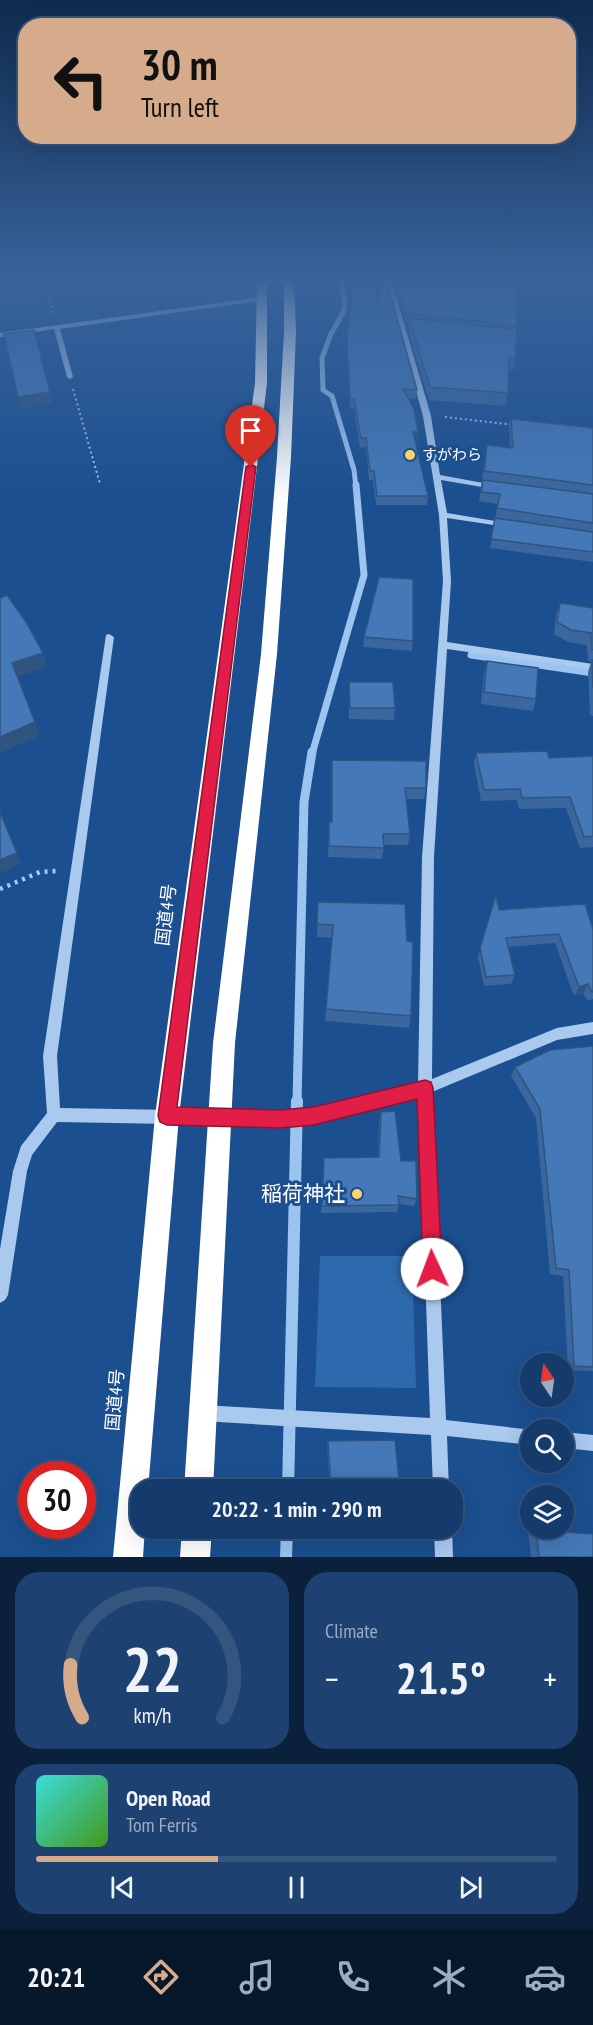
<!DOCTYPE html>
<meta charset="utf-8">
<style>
:root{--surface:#143b6b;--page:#1d4271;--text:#f1f3f6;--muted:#9dadc1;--line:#33557e;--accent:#d6ab8b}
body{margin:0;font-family:"PT Sans Narrow","Noto Sans JP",sans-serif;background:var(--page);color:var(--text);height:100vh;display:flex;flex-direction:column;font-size:22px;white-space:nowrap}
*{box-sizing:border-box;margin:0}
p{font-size:20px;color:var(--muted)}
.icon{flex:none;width:33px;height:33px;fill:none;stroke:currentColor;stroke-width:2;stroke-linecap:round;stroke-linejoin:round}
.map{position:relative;height:1557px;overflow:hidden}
.panel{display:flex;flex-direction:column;gap:15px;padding:15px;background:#0b203b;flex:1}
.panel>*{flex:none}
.top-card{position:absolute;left:18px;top:18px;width:558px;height:126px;border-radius:24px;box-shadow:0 6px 24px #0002,0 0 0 2px var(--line);background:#d6ab8b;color:#111;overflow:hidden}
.needle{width:39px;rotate:347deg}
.fabs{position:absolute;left:520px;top:1353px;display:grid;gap:12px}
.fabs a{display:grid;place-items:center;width:54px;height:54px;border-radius:50%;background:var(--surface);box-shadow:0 6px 24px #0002,0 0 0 2px var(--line);font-size:30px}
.speed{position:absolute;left:18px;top:1461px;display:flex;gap:12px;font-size:30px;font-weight:700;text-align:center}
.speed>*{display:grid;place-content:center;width:78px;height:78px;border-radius:50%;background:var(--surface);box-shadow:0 6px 24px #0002,0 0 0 2px var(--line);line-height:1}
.speed .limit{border:9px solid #d22;background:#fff;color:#111}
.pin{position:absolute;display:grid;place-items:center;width:51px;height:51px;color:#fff;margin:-62px -26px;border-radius:50% 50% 50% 0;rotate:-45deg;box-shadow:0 0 6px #0007}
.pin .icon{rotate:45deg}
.me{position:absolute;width:66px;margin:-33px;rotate:358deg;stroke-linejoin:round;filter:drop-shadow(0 0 4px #0008)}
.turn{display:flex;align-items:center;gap:21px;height:126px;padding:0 24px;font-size:27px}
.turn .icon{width:78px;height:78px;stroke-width:2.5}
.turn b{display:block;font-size:42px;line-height:51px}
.big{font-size:45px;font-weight:700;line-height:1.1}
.panel .widget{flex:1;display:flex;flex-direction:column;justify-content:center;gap:9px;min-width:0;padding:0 21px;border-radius:24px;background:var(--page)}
.panel .dial{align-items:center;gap:0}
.dial svg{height:156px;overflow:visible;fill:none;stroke:var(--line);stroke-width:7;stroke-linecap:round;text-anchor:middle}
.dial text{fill:var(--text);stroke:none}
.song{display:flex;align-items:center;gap:18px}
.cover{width:72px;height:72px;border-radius:9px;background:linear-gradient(135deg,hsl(180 70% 55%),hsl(100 70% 35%))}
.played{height:6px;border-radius:3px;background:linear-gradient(90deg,var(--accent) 35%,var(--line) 35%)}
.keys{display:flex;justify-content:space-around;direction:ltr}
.heat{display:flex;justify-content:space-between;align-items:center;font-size:33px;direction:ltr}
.panel .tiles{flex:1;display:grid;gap:15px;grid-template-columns:1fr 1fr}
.widget:last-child{grid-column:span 2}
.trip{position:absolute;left:130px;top:1479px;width:333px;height:60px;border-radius:24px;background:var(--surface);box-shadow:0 6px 24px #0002,0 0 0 2px var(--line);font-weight:700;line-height:60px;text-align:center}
.menu{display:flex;height:96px;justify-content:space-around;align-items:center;background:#08182b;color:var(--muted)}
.menu .icon{width:42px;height:42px}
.menu .current{color:var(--accent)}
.menu b{font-size:27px;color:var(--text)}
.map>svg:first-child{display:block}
.green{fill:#2e69ad}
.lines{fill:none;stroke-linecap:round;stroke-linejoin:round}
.stream-far3{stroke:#9cc4f0;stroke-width:5}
.stream-far2{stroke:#9cc4f0;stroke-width:7}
.stream-far1{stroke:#9cc4f0;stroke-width:9}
.stream{stroke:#9cc4f0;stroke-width:12}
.path-far1{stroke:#a9c9ee;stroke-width:2;stroke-dasharray:2 3;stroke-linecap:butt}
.path{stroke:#a9c9ee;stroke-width:4.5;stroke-dasharray:3 5;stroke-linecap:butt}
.minor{fill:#a9c9ee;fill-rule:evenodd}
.highway{fill:#fff;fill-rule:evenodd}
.wall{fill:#3a679d}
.shaded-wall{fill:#305480}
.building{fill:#4478b7;stroke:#305480;stroke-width:1.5}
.route{fill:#e11d48;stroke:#92132f;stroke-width:1.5}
.poi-dot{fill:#ffd166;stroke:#1b4f8f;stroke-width:2}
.labels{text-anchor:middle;stroke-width:6;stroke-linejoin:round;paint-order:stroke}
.far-poi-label{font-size:15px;fill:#fff;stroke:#1b4f8f;text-anchor:start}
.street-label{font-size:18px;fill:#fff;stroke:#1b4f8f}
.near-poi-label{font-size:21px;fill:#fff;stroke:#1b4f8f;text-anchor:end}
</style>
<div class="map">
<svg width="593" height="1557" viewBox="0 0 593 1557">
<rect width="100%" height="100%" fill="#1b4f8f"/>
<path class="green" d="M 320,1256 L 412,1256 L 416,1388 L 315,1387 Z"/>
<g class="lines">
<path class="stream-far3" d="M 341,282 L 345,301 L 344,311 L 331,334 L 322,358 L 323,390 L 332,396 L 354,470 L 356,487"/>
<path class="stream-far2" d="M 471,655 L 593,673
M 312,754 L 364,575 L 356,485"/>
<path class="stream-far1" d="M 297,1102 L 304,802 L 312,752"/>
<path class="stream" d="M 288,1490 L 297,1101
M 286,1557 L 287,1528"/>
<path class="path-far1" d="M 45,282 L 53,313
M 73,389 L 100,484
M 445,417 L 515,425"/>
<path class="path" d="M 0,889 L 40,872 L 56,871"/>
<path class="minor" d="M 386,282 L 392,282 L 431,416 L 440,475 L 494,485 L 498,487 L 494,489 L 441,480 L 447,513 L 507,523 L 511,525 L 507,527 L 447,518 L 451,581 L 447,642 L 593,664 L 593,670 L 447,649 L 434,857 L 432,1079 L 557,1028 L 593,1022 L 593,1034 L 557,1040 L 432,1092 L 446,1420 L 533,1430 L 531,1430 L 531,1445 L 447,1436 L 449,1490 L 433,1490 L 431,1435 L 202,1421 L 196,1419 L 194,1413 L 196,1407 L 202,1405 L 430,1418 L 419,1096 L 347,1116 L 280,1126 L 57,1122 L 32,1155 L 27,1171 L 8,1295 L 5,1300 L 0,1303 L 0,1249 L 13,1171 L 21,1146 L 47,1113 L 43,1056 L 106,635 L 109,634 L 114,637 L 57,1056 L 60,1108 L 280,1112 L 347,1102 L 418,1083 L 422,857 L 443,581 L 439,515 L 423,416 Z
M 262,297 L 265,299 L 264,300 L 60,329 L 73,377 L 70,379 L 67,377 L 54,329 L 0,337 L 0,333 Z
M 564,1432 L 593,1435 L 593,1451 L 564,1448 Z
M 434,1528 L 452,1528 L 453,1557 L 435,1557 Z"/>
<path class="highway" d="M 257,282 L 267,282 L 267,383 L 179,1116 L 148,1490 L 141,1490 L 141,1528 L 145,1528 L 143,1557 L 113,1557 L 155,1116 L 255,383 Z
M 284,282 L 294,282 L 296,332 L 291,457 L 277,654 L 235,1043 L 213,1490 L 184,1490 L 213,1043 L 261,654 L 277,457 L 284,332 Z
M 182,1528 L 212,1528 L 210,1557 L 180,1557 Z"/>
</g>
<path class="wall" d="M 350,282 L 372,282 L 378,301 L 417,390 L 416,399 L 408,398 L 418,432 L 417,441 L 415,441 L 428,496 L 427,505 L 376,505 L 373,480 L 369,480 L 366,447 L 360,448 L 354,408 L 350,409 L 347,346 L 352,297 Z
M 394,282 L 517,282 L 515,358 L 513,371 L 509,371 L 508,393 L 505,406 L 429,400 L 408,331 L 409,322 L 406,322 Z
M 511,419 L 593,428 L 593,532 L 495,518 L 498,504 L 479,501 L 487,445 L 510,448 L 509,428 Z
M 495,518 L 593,532 L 593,562 L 490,548 Z
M 560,603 L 593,608 L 593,716 L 590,715 L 588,672 L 591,662 L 588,661 L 587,645 L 568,642 L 554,634 L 556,615 Z
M 364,637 L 413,641 L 412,651 L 363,647 Z
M 487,661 L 536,699 L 533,711 L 481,704 L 484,673 Z
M 349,682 L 395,708 L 394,720 L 349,719 Z
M 476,753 L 549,758 L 593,756 L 593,847 L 580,848 L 566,808 L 519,809 L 517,800 L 481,801 L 474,764 Z
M 332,760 L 426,788 L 424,799 L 406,799 L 410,834 L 408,845 L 384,845 L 382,859 L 328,857 L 329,822 L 331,822 Z
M 496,895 L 499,910 L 593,929 L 593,999 L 587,1000 L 583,993 L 574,996 L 555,943 L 508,947 L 515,975 L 511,984 L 484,986 L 478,957 Z
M 318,902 L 411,1016 L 409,1028 L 325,1021 L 332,938 L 317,937 Z
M 593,1046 L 593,1371 L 568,1370 L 563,1276 L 550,1274 L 536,1118 L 511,1076 L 515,1067 Z
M 381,1112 L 417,1199 L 414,1206 L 399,1204 L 397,1212 L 321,1213 L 324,1158 L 378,1157 L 379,1120 Z
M 328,1441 L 400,1490 L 330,1490 L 327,1444 Z
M 536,1530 L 593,1557 L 531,1557 L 528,1531 Z"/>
<path class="shaded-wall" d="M 84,282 L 162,282 L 38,296 L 39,298 L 0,303 L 0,294 L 36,287 Z
M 50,392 L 52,404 L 21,409 L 18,397 Z
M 413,432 L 418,432 L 417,441 L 412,441 Z
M 43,653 L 47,667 L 17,677 L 12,663 Z
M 35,722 L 40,736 L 0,753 L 0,737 Z
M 0,812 L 21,864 L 0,873 Z
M 588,984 L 583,993 L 574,996 L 579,987 Z"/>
<path class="building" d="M 0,282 L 84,282 L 36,287 L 37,289 L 0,294 Z
M 352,282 L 372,282 L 378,301 L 382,282 L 387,282 L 417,390 L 403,389 L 414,409 L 418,432 L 413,432 L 428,496 L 377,496 L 374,471 L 370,471 L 366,438 L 361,438 L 354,399 L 350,400 L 347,338 L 353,291 Z
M 397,282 L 517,282 L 517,327 L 515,327 L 512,325 L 407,313 Z
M 409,318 L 512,329 L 517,326 L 515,358 L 509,358 L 508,393 L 430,387 Z
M 34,330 L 50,392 L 18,397 L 4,334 Z
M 511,419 L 593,428 L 593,485 L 484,471 L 487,445 L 513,448 Z
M 483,480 L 593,494 L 593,523 L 497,508 L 500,494 L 481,492 Z
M 495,518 L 593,532 L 593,552 L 491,539 Z
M 379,577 L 413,579 L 413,641 L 364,637 Z
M 7,595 L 26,622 L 43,653 L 12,663 L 35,722 L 0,737 L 0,598 Z
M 560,603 L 593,608 L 593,650 L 591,649 L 591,633 L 571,630 L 557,622 Z
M 592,660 L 593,660 L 593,688 Z
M 487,661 L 538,668 L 536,699 L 484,692 Z
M 349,682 L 393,682 L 395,708 L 350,708 Z
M 547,751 L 549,758 L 593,756 L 593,836 L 584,837 L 570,797 L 522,798 L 520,789 L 484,790 L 476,753 Z
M 332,760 L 426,761 L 426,788 L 405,788 L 410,834 L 383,834 L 384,848 L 329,846 L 329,822 L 332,822 Z
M 0,812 L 17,853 L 0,860 Z
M 496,895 L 499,910 L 585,904 L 593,929 L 593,991 L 592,992 L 588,984 L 579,987 L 559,934 L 506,938 L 515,975 L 486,977 L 480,948 Z
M 318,902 L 405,904 L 407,941 L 413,942 L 411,1016 L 326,1009 L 333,925 L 317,924 Z
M 593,1046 L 593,1367 L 574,1366 L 569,1270 L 556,1268 L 540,1109 L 515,1067 L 550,1050 Z
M 395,1111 L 401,1161 L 416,1161 L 417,1199 L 398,1196 L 399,1205 L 322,1206 L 324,1158 L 379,1157 L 381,1112 Z
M 395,1440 L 400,1490 L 331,1490 L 328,1441 Z
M 536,1530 L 593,1534 L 593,1557 L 539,1557 Z"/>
<linearGradient id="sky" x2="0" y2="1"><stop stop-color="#0f2b4f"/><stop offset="0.56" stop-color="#39639b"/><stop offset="1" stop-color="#39639b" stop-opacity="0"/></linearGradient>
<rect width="593" height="500" fill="url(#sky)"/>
<path class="route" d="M 251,464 L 256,467 L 177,1107 L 280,1110 L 314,1107 L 425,1080 L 431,1082 L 433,1088 L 442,1269 L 439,1276 L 432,1278 L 425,1276 L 423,1269 L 417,1099 L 314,1125 L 280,1128 L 167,1125 L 160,1122 L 158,1116 L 246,467 Z"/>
<g class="poi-dot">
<circle cx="410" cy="455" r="6"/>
<circle cx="357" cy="1194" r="6"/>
</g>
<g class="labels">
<g class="far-poi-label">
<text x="422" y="460">すがわら</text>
</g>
<g class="street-label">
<text transform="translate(166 915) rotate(-83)" y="6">国道4号</text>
<text transform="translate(115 1400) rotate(-85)" y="6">国道4号</text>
</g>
<g class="near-poi-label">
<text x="345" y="1201">稲荷神社</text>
</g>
</g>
</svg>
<div class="fabs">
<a><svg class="needle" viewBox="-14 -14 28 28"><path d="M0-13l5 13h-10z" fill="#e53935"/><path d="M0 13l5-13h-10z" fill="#9dadc1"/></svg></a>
<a><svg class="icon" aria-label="search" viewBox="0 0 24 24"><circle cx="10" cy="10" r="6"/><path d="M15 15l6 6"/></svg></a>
<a><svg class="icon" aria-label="layers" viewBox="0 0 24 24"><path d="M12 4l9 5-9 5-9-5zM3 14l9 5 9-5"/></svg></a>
</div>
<div class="speed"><div class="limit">30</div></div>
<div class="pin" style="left:251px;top:467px;background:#d93025"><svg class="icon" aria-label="arrive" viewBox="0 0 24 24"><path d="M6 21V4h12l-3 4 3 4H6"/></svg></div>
<svg class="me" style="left:432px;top:1269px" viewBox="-20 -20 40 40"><circle r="19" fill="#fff"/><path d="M0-13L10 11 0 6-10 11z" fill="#e11d48"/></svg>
<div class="trip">20:22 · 1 min · 290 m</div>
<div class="top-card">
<div class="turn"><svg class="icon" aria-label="left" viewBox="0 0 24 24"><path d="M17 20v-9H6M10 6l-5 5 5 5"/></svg><div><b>30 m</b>Turn left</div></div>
</div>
</div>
<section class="panel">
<div class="tiles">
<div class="widget dial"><svg viewBox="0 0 100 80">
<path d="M14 69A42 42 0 1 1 86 69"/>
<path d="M14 69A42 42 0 0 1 8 42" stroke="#d6ab8b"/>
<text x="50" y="56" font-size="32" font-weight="700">22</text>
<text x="50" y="72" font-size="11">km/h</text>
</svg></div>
<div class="widget"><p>Climate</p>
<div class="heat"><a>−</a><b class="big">21.5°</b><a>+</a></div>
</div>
<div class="widget">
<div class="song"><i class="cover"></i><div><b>Open Road</b><p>Tom Ferris</p></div></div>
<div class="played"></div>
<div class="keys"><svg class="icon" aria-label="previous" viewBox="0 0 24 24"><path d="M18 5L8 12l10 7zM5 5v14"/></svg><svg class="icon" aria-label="pause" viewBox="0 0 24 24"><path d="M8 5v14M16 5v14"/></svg><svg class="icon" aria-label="next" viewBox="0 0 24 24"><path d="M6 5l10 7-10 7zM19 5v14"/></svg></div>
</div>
</div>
</section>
<nav class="menu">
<b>20:21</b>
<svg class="icon current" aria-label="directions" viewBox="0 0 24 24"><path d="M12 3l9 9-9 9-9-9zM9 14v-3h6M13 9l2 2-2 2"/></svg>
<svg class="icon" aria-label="music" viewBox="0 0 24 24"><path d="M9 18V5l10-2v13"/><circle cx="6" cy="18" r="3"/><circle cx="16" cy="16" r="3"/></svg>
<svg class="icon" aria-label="phone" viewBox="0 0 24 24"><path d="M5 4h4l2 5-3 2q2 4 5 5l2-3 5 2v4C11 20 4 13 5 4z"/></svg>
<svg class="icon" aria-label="climate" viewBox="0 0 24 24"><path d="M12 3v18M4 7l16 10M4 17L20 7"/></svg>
<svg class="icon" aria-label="car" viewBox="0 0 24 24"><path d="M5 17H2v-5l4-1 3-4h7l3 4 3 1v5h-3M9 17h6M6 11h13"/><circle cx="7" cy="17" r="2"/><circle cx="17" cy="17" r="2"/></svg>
</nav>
